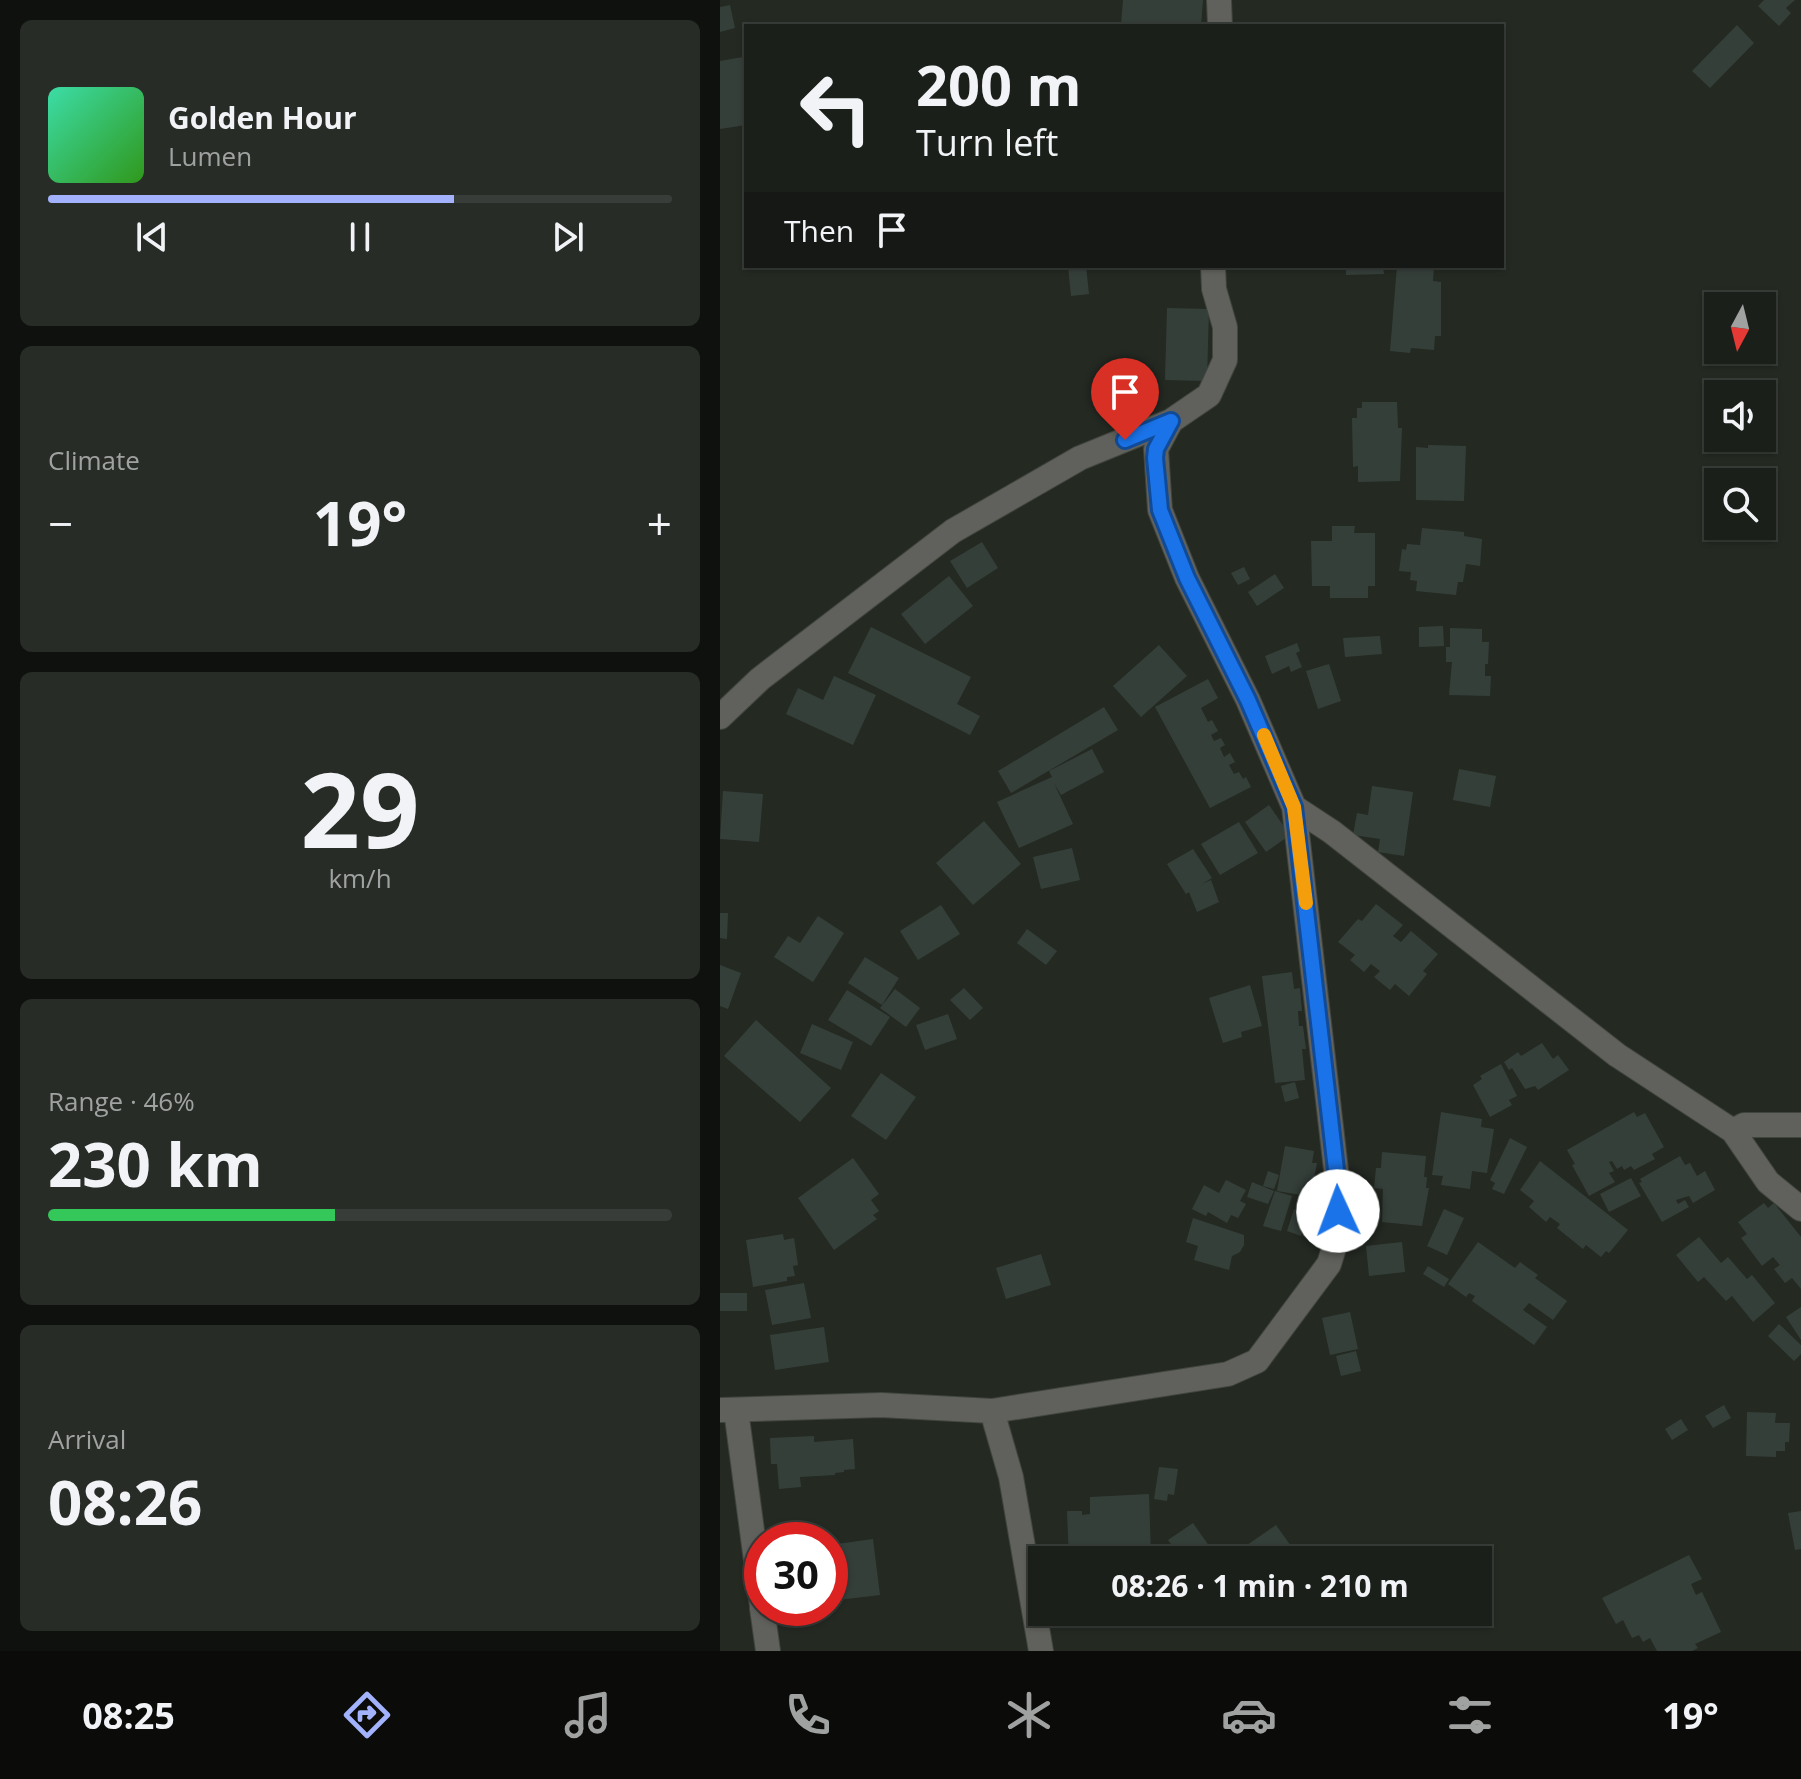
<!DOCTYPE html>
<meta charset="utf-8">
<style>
:root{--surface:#1b1f1a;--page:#282c27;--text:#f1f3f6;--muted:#a0a2a2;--line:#393d39;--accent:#a2b2fd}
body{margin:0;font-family:"Open Sans",sans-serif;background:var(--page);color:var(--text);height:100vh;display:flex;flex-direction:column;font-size:30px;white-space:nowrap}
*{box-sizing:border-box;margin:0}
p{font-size:26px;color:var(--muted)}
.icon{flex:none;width:44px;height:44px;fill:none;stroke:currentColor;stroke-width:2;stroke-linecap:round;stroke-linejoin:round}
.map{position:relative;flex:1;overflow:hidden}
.details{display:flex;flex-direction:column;gap:20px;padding:20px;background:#0f110e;width:720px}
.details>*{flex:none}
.hud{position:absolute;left:24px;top:24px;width:760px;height:244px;border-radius:0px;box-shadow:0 2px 6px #0004,0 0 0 2px var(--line);background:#1b1f1a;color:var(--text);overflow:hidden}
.needle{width:52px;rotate:187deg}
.fabs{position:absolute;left:984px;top:292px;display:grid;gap:16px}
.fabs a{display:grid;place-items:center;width:72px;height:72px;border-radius:0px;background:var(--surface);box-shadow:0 2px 6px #0004,0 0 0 2px var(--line);font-size:40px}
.speed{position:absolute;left:24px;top:1522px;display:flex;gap:16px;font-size:40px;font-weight:700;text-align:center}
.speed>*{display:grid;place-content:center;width:104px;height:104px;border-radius:50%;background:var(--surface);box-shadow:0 2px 6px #0004,0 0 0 2px var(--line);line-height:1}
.speed .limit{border:12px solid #d22;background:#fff;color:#111}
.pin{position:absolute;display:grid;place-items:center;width:68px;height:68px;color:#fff;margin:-82px -34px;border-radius:50% 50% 50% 0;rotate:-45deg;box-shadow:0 0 8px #0007}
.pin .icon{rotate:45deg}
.me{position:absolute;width:88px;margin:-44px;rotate:358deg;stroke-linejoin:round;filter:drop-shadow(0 0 6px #0008)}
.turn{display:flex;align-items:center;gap:28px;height:168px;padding:0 40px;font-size:36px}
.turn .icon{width:104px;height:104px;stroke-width:2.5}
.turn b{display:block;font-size:56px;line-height:68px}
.then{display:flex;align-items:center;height:76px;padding:0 40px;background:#0003;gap:16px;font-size:30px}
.big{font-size:60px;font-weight:700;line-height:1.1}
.details .card{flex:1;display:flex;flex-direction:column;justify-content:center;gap:12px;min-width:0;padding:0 28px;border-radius:12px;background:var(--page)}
.details .dial{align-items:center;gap:0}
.dial b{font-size:104px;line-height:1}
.song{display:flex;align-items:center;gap:24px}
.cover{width:96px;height:96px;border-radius:12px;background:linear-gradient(135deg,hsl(160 70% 55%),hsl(110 70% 35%))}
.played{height:8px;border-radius:4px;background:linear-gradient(90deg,var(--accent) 65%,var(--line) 65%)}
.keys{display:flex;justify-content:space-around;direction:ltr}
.heat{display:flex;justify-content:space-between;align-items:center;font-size:44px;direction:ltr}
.charge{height:12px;border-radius:6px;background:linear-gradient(90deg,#34c759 46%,var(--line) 0)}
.trip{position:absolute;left:308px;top:1546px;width:464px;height:80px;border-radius:0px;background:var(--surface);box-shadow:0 2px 6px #0004,0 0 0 2px var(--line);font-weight:700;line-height:80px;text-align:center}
.menu{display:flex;height:128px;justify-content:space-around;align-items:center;background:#0b0c0a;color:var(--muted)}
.menu .icon{width:56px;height:56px}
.menu .selected{color:var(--accent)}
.menu b{font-size:36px;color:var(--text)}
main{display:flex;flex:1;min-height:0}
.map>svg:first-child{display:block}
.building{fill:#353f3a}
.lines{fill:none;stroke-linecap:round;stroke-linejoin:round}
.street-casing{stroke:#40453e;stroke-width:26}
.street{stroke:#60605c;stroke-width:24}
.route-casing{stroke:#114b97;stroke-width:20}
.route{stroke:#1a73e8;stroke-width:14}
.slow{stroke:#f59e0b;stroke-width:14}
</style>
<main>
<section class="details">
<div class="card">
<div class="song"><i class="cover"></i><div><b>Golden Hour</b><p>Lumen</p></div></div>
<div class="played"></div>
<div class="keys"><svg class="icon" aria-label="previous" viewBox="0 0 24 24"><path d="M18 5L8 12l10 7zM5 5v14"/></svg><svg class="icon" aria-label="pause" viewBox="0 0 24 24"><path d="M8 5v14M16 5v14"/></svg><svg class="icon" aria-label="next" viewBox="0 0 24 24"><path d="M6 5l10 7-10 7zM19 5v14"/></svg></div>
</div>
<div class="card"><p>Climate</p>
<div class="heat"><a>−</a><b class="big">19°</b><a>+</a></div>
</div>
<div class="card dial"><b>29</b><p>km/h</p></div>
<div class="card"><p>Range · 46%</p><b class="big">230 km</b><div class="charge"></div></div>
<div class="card"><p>Arrival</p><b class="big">08:26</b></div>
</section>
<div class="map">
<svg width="1081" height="1651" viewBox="0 0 1081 1651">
<rect width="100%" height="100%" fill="#242922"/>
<path class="building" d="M 403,0 L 483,0 L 481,26 L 401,25 Z
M 1044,0 L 1075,0 L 1066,8 L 1071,13 L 1059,26 L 1038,6 Z
M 10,5 L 15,28 L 0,32 L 0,7 Z
M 1017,25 L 1034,43 L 990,88 L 972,71 Z
M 23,57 L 26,82 L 26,125 L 0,129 L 0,61 Z
M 348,266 L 366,266 L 369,294 L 351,296 Z
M 626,266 L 663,266 L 664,274 L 626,275 Z
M 677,266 L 714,266 L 713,281 L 721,282 L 721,336 L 715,336 L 714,350 L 691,348 L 690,353 L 670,351 Z
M 447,308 L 489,309 L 487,381 L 445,380 Z
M 642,402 L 677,402 L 678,428 L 682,428 L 680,481 L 638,482 L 638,466 L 633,467 L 632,418 L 637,418 L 637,408 L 642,408 Z
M 708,445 L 746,446 L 744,501 L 696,500 L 696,447 L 708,448 Z
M 612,526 L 635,526 L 634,533 L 655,533 L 655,586 L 648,586 L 648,598 L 610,598 L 610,586 L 592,586 L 591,541 L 612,541 Z
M 702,528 L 744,532 L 744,536 L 762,539 L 760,566 L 746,564 L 743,582 L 738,582 L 736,595 L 696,591 L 697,581 L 690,580 L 691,572 L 679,571 L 682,549 L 686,550 L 687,544 L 700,545 Z
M 262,542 L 278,568 L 247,588 L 230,561 Z
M 524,567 L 530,579 L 518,585 L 511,573 Z
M 555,574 L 564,588 L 537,606 L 528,592 Z
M 229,576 L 253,606 L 205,644 L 181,614 Z
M 723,626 L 724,646 L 699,647 L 699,627 Z
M 151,627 L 251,677 L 237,704 L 260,716 L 250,735 L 128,673 Z
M 730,628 L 762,629 L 762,642 L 769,642 L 768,664 L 765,664 L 765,676 L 771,676 L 770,696 L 729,695 L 732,662 L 726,662 L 726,647 L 730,647 Z
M 660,636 L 662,654 L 625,657 L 623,638 Z
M 577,643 L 580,651 L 576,653 L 582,667 L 571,672 L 569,666 L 552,674 L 545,656 Z
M 439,645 L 467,676 L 421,717 L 393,686 Z
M 609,664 L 621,701 L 598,709 L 586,671 Z
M 114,676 L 156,695 L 133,745 L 66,714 L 78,688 L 103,700 Z
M 488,679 L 498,698 L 481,708 L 488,722 L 492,720 L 498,731 L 491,735 L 494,741 L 501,738 L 505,745 L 500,748 L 504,757 L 510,753 L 515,762 L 509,765 L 514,774 L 519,772 L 523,779 L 526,777 L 531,787 L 490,808 L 435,707 Z
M 384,707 L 398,730 L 291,793 L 278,771 Z
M 372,749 L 384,772 L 341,795 L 334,783 L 353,824 L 299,848 L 277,802 L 332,777 L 329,771 Z
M 739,769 L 776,776 L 770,807 L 733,800 Z
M 652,786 L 693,792 L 684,856 L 658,852 L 660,839 L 633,835 L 637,813 L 648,815 Z
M 3,791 L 43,794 L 39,842 L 0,839 Z
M 549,805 L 570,835 L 546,852 L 525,822 Z
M 264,821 L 301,864 L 253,905 L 216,863 Z
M 519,822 L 538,853 L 500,875 L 481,844 Z
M 352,848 L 360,880 L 321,889 L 313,857 Z
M 473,849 L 492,878 L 482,884 L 491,880 L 499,902 L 477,912 L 469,892 L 466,894 L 447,864 Z
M 656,904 L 683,925 L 673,936 L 681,942 L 691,931 L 718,954 L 703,971 L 707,974 L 689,996 L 675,984 L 670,990 L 654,977 L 660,971 L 651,964 L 644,972 L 630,960 L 635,955 L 618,942 L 638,919 L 642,921 Z
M 221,905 L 240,934 L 198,960 L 180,931 Z
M 0,913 L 8,913 L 7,939 L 0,938 Z
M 98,916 L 124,933 L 93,982 L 54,957 L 68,936 L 80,943 Z
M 307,929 L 337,951 L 326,965 L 297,943 Z
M 145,957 L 179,978 L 162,1005 L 128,983 Z
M 0,965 L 21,973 L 8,1009 L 0,1006 Z
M 572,972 L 574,989 L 580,988 L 582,1011 L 578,1011 L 579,1026 L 583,1026 L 586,1049 L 582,1049 L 585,1080 L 555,1083 L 542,976 Z
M 530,985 L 542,1026 L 521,1032 L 522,1037 L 503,1043 L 489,998 Z
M 244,988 L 263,1008 L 250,1020 L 230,1000 Z
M 175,989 L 200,1008 L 186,1027 L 160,1008 Z
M 127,990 L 170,1017 L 151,1046 L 108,1020 Z
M 228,1014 L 237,1039 L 205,1050 L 196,1025 Z
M 36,1020 L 111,1088 L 80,1122 L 4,1056 Z
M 92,1024 L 133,1042 L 121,1070 L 80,1053 Z
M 822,1043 L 833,1059 L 838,1055 L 849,1070 L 818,1090 L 815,1086 L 805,1089 L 792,1068 L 789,1070 L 784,1062 L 798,1052 L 801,1056 Z
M 781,1064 L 797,1096 L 789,1100 L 792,1105 L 770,1117 L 753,1085 L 762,1079 L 760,1076 Z
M 161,1073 L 196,1097 L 166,1140 L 131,1116 Z
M 575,1082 L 579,1098 L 565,1102 L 561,1086 Z
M 721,1112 L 762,1119 L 761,1127 L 774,1129 L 767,1173 L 752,1171 L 750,1189 L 721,1185 L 723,1176 L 712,1175 Z
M 914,1112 L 917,1117 L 925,1113 L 944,1147 L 932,1154 L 935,1159 L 914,1170 L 911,1166 L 904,1170 L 902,1166 L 897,1169 L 892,1161 L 889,1162 L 894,1171 L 889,1173 L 895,1182 L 869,1196 L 852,1165 L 855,1164 L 847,1150 Z
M 790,1138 L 807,1147 L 784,1194 L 772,1189 L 775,1183 L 770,1180 Z
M 565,1146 L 594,1151 L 592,1163 L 597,1163 L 593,1184 L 589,1183 L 587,1196 L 557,1191 Z
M 662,1152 L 706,1156 L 704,1177 L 707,1177 L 706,1188 L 709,1188 L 702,1226 L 662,1222 L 663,1189 L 654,1188 L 656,1168 L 661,1168 Z
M 960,1156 L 965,1165 L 970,1163 L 977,1176 L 985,1171 L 995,1190 L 973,1203 L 969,1196 L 956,1200 L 958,1204 L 965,1200 L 969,1207 L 942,1222 L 919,1183 L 922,1182 L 920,1179 Z
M 133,1158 L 159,1194 L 151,1200 L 159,1211 L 153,1215 L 157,1219 L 114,1250 L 78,1198 Z
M 820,1161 L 908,1230 L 889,1253 L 886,1251 L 881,1257 L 866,1245 L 863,1249 L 837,1228 L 840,1224 L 830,1217 L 826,1222 L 809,1207 L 814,1201 L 800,1190 Z
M 548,1171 L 559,1175 L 554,1189 L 543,1186 Z
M 911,1178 L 921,1196 L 889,1212 L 880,1194 Z
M 506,1180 L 526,1190 L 520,1201 L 526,1204 L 518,1218 L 511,1215 L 507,1223 L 488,1212 L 486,1216 L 472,1209 L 484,1185 L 499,1193 Z
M 532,1182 L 554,1191 L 548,1204 L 527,1197 Z
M 555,1191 L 572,1196 L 561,1231 L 543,1226 Z
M 1044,1203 L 1048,1208 L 1054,1203 L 1081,1237 L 1081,1289 L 1072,1278 L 1065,1283 L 1054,1269 L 1060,1265 L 1053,1257 L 1042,1266 L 1021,1238 L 1027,1234 L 1018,1222 Z
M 574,1209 L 589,1214 L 581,1236 L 567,1231 Z
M 724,1209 L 744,1218 L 727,1255 L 707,1246 Z
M 473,1218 L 524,1235 L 524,1245 L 520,1252 L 512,1256 L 509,1270 L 474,1260 L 478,1246 L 466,1242 Z
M 597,1220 L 604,1222 L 602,1226 L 606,1227 L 603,1239 L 583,1236 L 587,1222 L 596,1224 Z
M 63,1234 L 64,1240 L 74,1238 L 78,1265 L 73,1266 L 75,1276 L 67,1277 L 67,1281 L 33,1287 L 26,1240 Z
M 979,1237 L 1001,1263 L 1008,1257 L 1027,1279 L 1032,1275 L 1055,1303 L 1033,1322 L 1012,1296 L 1006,1301 L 984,1277 L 978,1282 L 956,1255 Z
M 682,1242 L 685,1272 L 649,1276 L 646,1246 Z
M 758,1242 L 795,1268 L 800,1262 L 818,1275 L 815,1278 L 847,1301 L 833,1320 L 809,1303 L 803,1310 L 827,1327 L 814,1345 L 752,1301 L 755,1296 L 749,1293 L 746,1297 L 728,1284 Z
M 321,1254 L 331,1285 L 286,1299 L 276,1268 Z
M 708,1266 L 729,1279 L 724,1287 L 703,1274 Z
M 84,1283 L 91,1318 L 52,1325 L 45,1290 Z
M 0,1293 L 27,1293 L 27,1311 L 0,1311 Z
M 1081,1307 L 1081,1340 L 1066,1317 Z
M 630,1312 L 638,1349 L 610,1355 L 602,1318 Z
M 1059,1324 L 1081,1345 L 1081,1354 L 1074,1361 L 1048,1336 Z
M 104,1327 L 109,1362 L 55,1370 L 50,1335 Z
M 636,1351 L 641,1371 L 621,1376 L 616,1356 Z
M 1004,1405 L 1011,1418 L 993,1428 L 985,1416 Z
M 1027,1412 L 1056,1413 L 1055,1423 L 1070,1423 L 1069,1442 L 1065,1442 L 1065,1451 L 1056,1451 L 1056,1457 L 1026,1456 Z
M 961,1419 L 968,1430 L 952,1440 L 945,1429 Z
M 94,1436 L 94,1442 L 133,1439 L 135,1469 L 124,1470 L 124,1472 L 115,1473 L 115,1475 L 80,1477 L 81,1487 L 59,1489 L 57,1464 L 51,1464 L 50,1438 Z
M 439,1467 L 458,1469 L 454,1495 L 448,1494 L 447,1501 L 434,1499 Z
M 429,1494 L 431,1556 L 400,1557 L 400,1560 L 349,1560 L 347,1511 L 362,1511 L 362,1515 L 370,1514 L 370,1497 Z
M 1081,1511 L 1081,1549 L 1075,1550 L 1068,1513 Z
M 473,1523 L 499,1560 L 443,1560 L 449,1546 L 454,1553 L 456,1551 L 448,1540 Z
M 556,1525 L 581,1560 L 537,1560 L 527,1545 Z
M 153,1539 L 160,1595 L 110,1601 L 110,1545 Z
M 969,1555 L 982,1579 L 971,1584 L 976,1595 L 982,1592 L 1001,1632 L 975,1644 L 978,1648 L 972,1651 L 937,1651 L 930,1638 L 923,1642 L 919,1635 L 912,1638 L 903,1620 L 896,1624 L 882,1598 Z
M 502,1612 L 530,1612 L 502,1628 L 495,1616 Z"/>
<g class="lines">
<g class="street-casing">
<path id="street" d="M 499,0 L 500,26
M 493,266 L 494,289 L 505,327 L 505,360 L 489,395 L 451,421 L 436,449 L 440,510 L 467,578 L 528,700 L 574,807 L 612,832 L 897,1055 L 1013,1131 L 1024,1125 L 1081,1125
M 0,717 L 40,679 L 233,531 L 360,458 L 451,421
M 1013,1131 L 1048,1182 L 1081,1209
M 0,1410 L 161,1405 L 272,1411 L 291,1477 L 321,1651
M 16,1410 L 42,1606
M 272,1411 L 508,1374 L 537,1361 L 609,1264 L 618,1235 L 618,1187 L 574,807
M 42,1608 L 48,1651"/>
</g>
<use href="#street" class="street"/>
</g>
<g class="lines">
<g class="route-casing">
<path id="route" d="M 405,440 L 451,421 L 436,449 L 435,458 L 440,510 L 467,578 L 528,700 L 574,807 L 618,1187 L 618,1211"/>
</g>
<use href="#route" class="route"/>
<path class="slow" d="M 544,735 L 574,807 L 586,903"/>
</g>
</svg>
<div class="fabs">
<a><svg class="needle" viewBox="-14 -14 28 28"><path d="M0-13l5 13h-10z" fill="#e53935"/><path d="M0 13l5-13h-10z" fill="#a0a2a2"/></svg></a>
<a><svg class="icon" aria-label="sound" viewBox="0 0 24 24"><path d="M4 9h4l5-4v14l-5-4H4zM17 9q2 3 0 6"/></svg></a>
<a><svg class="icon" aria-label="search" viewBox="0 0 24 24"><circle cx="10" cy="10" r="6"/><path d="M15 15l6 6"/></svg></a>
</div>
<div class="speed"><div class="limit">30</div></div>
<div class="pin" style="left:405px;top:440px;background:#d93025"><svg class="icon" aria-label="arrive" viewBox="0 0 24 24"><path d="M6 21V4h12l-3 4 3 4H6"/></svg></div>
<svg class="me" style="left:618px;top:1211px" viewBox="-20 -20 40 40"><circle r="19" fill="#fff"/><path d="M0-13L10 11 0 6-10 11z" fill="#1a73e8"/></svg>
<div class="trip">08:26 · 1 min · 210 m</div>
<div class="hud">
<div class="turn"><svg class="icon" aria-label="left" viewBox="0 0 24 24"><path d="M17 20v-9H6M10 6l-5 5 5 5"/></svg><div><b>200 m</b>Turn left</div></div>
<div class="then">Then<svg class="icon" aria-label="arrive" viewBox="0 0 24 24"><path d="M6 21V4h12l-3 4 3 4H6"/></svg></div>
</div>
</div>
</main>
<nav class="menu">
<b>08:25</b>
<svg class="icon selected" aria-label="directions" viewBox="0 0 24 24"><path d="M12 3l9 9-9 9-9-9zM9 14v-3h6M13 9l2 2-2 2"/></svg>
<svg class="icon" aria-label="music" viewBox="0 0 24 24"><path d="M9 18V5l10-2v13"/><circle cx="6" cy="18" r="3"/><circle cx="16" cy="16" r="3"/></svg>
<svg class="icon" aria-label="phone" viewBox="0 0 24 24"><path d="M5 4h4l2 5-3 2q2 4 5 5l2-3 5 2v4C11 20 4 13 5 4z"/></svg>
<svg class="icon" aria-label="climate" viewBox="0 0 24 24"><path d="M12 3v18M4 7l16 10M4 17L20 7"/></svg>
<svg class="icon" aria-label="car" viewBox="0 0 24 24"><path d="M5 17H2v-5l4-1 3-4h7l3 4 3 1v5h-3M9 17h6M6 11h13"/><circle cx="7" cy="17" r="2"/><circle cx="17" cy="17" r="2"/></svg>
<svg class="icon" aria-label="filters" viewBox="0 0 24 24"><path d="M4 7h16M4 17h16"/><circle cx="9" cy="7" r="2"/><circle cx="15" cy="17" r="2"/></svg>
<b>19°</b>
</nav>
